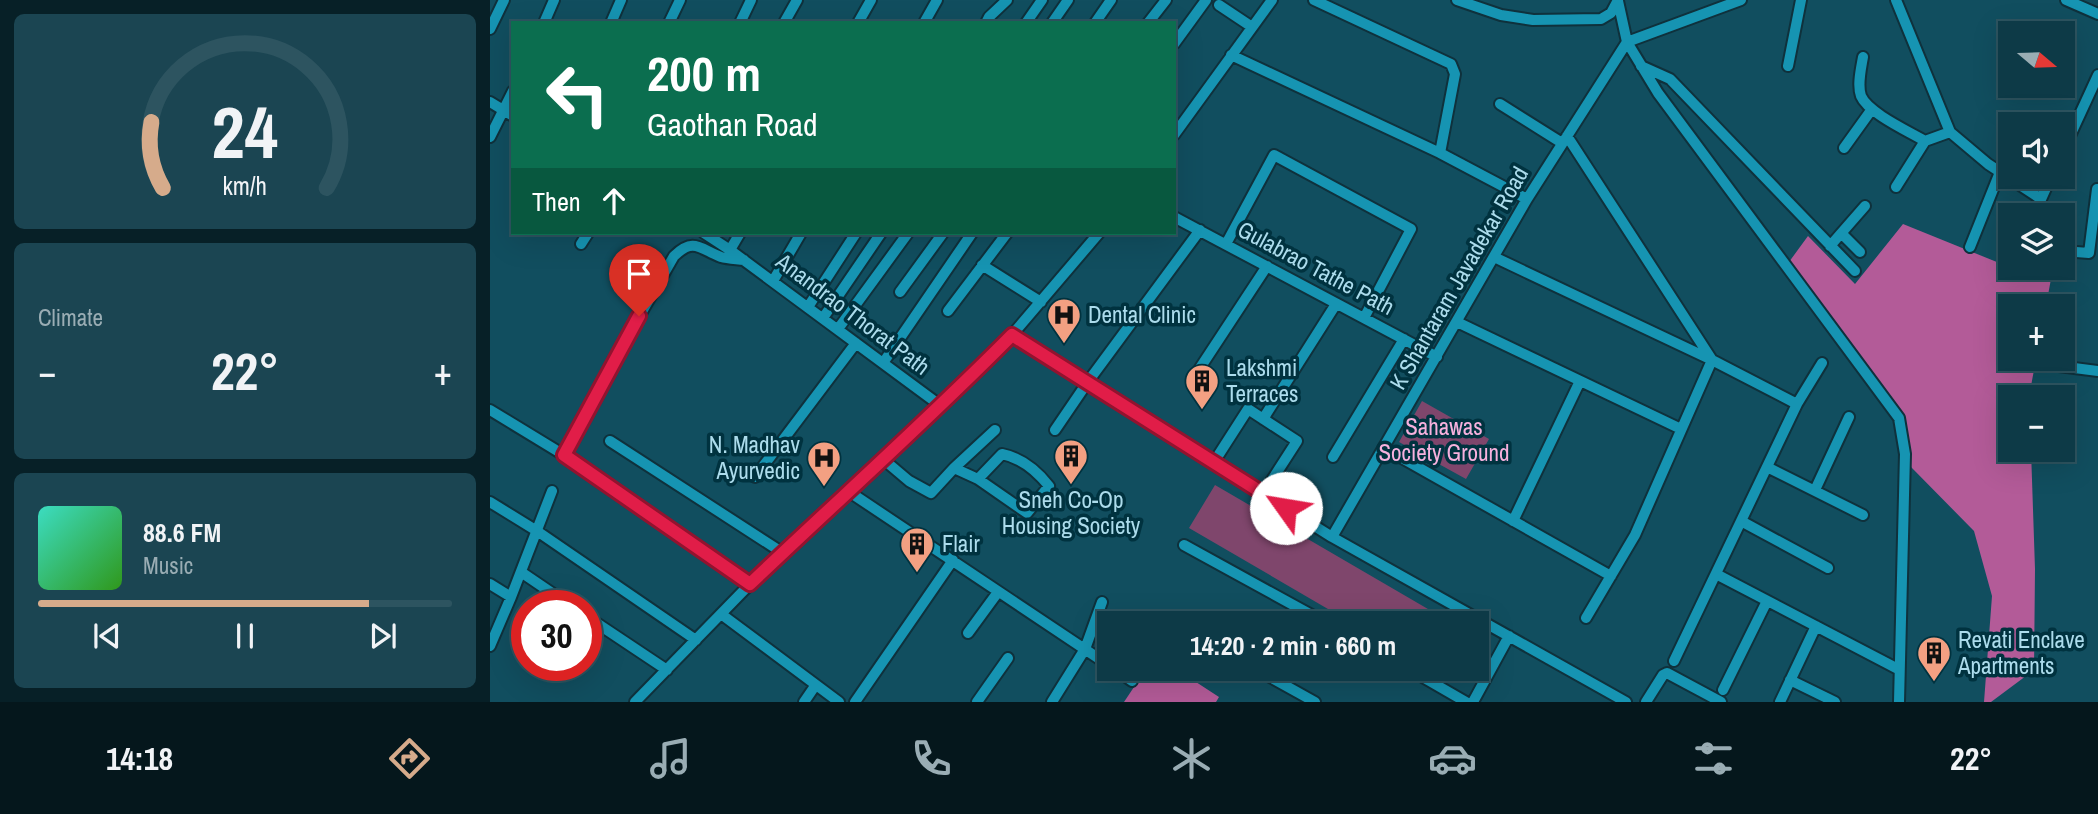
<!DOCTYPE html>
<meta charset="utf-8">
<style>
:root{--surface:#0d3a47;--page:#1b4552;--text:#f1f3f6;--muted:#9aadb4;--line:#2d5460;--accent:#d6ab8b}
body{margin:0;font-family:"Archivo Narrow",sans-serif;background:var(--page);color:var(--text);height:100vh;display:flex;flex-direction:column;font-size:26px;white-space:nowrap}
*{box-sizing:border-box;margin:0}
p{font-size:23px;color:var(--muted)}
.icon{flex:none;width:38px;height:38px;fill:none;stroke:currentColor;stroke-width:2;stroke-linecap:round;stroke-linejoin:round}
.map{position:relative;flex:1;overflow:hidden}
.drawer{display:flex;flex-direction:column;gap:14px;padding:14px;background:#072027;width:490px}
.drawer>*{flex:none}
.guide{position:absolute;left:21px;top:21px;width:665px;height:214px;border-radius:0px;box-shadow:0 7px 28px #0002,0 0 0 2px var(--line);background:#0b6e4f;color:#fff;overflow:hidden}
.needle{width:46px;rotate:109deg}
.buttons{position:absolute;left:1508px;top:21px;display:grid;gap:14px}
.buttons a{display:grid;place-items:center;width:77px;height:77px;border-radius:0px;background:var(--surface);box-shadow:0 7px 28px #0002,0 0 0 2px var(--line);font-size:35px}
.speed{position:absolute;left:21px;top:590px;display:flex;gap:14px;font-size:35px;font-weight:700;text-align:center}
.speed>*{display:grid;place-content:center;width:91px;height:91px;border-radius:50%;background:var(--surface);box-shadow:0 7px 28px #0002,0 0 0 2px var(--line);line-height:1}
.speed .limit{border:10px solid #d22;background:#fff;color:#111}
.pin{position:absolute;display:grid;place-items:center;width:60px;height:60px;color:#fff;margin:-72px -30px;border-radius:50% 50% 50% 0;rotate:-45deg;box-shadow:0 0 7px #0007}
.pin .icon{rotate:45deg}
.me{position:absolute;width:77px;margin:-38px;rotate:302deg;stroke-linejoin:round;filter:drop-shadow(0 0 5px #0008)}
.turn{display:flex;align-items:center;gap:24px;height:147px;padding:0 21px;font-size:32px}
.turn .icon{width:91px;height:91px;stroke-width:2.5}
.turn b{display:block;font-size:49px;line-height:60px}
.then{display:flex;align-items:center;height:66px;padding:0 21px;background:#0003;gap:14px;font-size:26px}
.big{font-size:52px;font-weight:700;line-height:1.1}
.drawer .card{flex:1;display:flex;flex-direction:column;justify-content:center;gap:10px;min-width:0;padding:0 24px;border-radius:10px;background:var(--page)}
.drawer .dial{align-items:center;gap:0}
.dial svg{height:182px;overflow:visible;fill:none;stroke:var(--line);stroke-width:7;stroke-linecap:round;text-anchor:middle}
.dial text{fill:var(--text);stroke:none}
.song{display:flex;align-items:center;gap:21px}
.cover{width:84px;height:84px;border-radius:10px;background:linear-gradient(135deg,hsl(170 70% 55%),hsl(110 70% 35%))}
.played{height:7px;border-radius:4px;background:linear-gradient(90deg,var(--accent) 80%,var(--line) 80%)}
.keys{display:flex;justify-content:space-around;direction:ltr}
.heat{display:flex;justify-content:space-between;align-items:center;font-size:38px;direction:ltr}
.trip{position:absolute;left:607px;top:611px;width:392px;height:70px;border-radius:0px;background:var(--surface);box-shadow:0 7px 28px #0002,0 0 0 2px var(--line);font-weight:700;line-height:70px;text-align:center}
.dock{display:flex;height:112px;justify-content:space-around;align-items:center;background:#05171c;color:var(--muted)}
.dock .icon{width:49px;height:49px}
.dock .active{color:var(--accent)}
.dock b{font-size:32px;color:var(--text)}
main{display:flex;flex:1;min-height:0}
.map>svg:first-child{display:block}
.green{fill:#7f466c}
.forest{fill:#b35b98}
.lines{fill:none;stroke-linecap:round;stroke-linejoin:round}
.minor-casing{stroke:#0f313c;stroke-width:14}
.minor{stroke:#1694b2;stroke-width:10}
.route-casing{stroke:#92132f;stroke-width:18}
.route{stroke:#e11d48;stroke-width:12}
.labels{text-anchor:middle;stroke-width:7;stroke-linejoin:round;paint-order:stroke}
.street-label{font-size:23px;fill:#acdcec;stroke:#00323f}
.poi-label{font-size:23px;fill:#acdcec;stroke:#00323f;text-anchor:start}
.park-label{font-size:23px;fill:#f7b1de;stroke:#00323f}
</style>
<main>
<section class="drawer">
<div class="card dial"><svg viewBox="0 0 100 80">
<path d="M14 69A42 42 0 1 1 86 69"/>
<path d="M14 69A42 42 0 0 1 9 40" stroke="#d6ab8b"/>
<text x="50" y="56" font-size="32" font-weight="700">24</text>
<text x="50" y="72" font-size="11">km/h</text>
</svg></div>
<div class="card"><p>Climate</p>
<div class="heat"><a>−</a><b class="big">22°</b><a>+</a></div>
</div>
<div class="card">
<div class="song"><i class="cover"></i><div><b>88.6 FM</b><p>Music</p></div></div>
<div class="played"></div>
<div class="keys"><svg class="icon" aria-label="previous" viewBox="0 0 24 24"><path d="M18 5L8 12l10 7zM5 5v14"/></svg><svg class="icon" aria-label="pause" viewBox="0 0 24 24"><path d="M8 5v14M16 5v14"/></svg><svg class="icon" aria-label="next" viewBox="0 0 24 24"><path d="M6 5l10 7-10 7zM19 5v14"/></svg></div>
</div>
</section>
<div class="map">
<svg width="1608" height="702" viewBox="0 0 1608 702">
<rect width="100%" height="100%" fill="#114e5f"/>
<path class="green" d="M 932,401 L 999,439 L 976,479 L 909,442 Z
M 725,485 L 962,623 L 862,623 L 699,528 Z"/>
<path class="forest" d="M 1413,224 L 1534,273 L 1536,268 L 1563,268 L 1556,306 L 1521,306 L 1521,359 L 1546,359 L 1539,397 L 1521,397 L 1521,450 L 1541,450 L 1545,569 L 1544,670 L 1501,702 L 1494,702 L 1502,596 L 1484,531 L 1421,467 L 1414,415 L 1299,262 L 1318,236 L 1365,284 Z
M 656,669 L 686,669 L 729,697 L 726,702 L 634,702 Z"/>
<g class="lines">
<g class="minor-casing">
<path id="minor" d="M 824,0 L 961,64 L 965,74 L 950,153
M 967,0 L 1011,15 L 1043,20 L 1111,19 L 1121,13 L 1128,0
M 1406,0 L 1460,132 L 1498,164 L 1551,199
M 1576,0 L 1608,14
M 1128,1 L 1137,42 L 1168,93 L 1409,418 L 1415,454 L 1409,702
M 729,5 L 762,27
M 54,23 L 64,0
M 121,23 L 131,0
M 179,23 L 190,0
M 250,23 L 261,0
M 294,23 L 307,0
M 368,23 L 381,0
M 434,23 L 447,0
M 496,23 L 499,17 L 517,0
M 536,23 L 552,0
M 562,23 L 578,0
M 605,23 L 621,0
M 658,23 L 676,0
M 0,29 L 14,0
M 684,44 L 716,0
M 741,55 L 950,153 L 1037,199
M 1373,57 C 1371,69 1367,85 1371,96 C 1378,113 1420,132 1435,141 L 1460,132
M 1151,66 L 1180,79 L 1365,271
M 1298,66 L 1311,0
M 0,102 L 23,116
M 1010,104 L 1072,143
M 684,135 L 782,0
M 1077,136 L 1222,360 L 1307,404
M 0,137 L 23,91
M 1354,148 L 1382,109
M 1573,151 L 1608,75
M 1406,187 L 1435,141
M 1544,215 L 1561,177
M 684,217 L 947,357
M 214,233 L 240,250 L 451,406
M 1352,234 L 1370,252
M 91,244 L 98,233
M 736,244 L 784,155 L 921,229 L 874,318
M 1340,246 L 1375,206
M 1480,247 L 1510,172
M 240,250 L 250,233
M 1573,251 L 1599,253 L 1607,189
M 1004,257 L 1222,360 L 1145,535 L 1096,618
M 492,265 L 551,302
M 283,281 L 311,233
M 410,292 L 453,233
M 318,307 L 366,233
M 458,311 L 517,233
M 333,318 L 391,233
M 967,322 L 1191,429
M 348,329 L 418,233
M 522,335 L 842,537 L 1136,702
M 393,363 L 482,233
M 1553,364 L 1608,371
M 710,368 L 777,266
M 0,410 L 74,455 L 260,584
M 773,419 L 846,304
M 565,430 L 597,383 L 710,230
M 120,441 L 293,553
M 894,448 L 1121,576
M 74,455 L 138,336 L 184,256 C 204,237 210,249 231,257 C 238,259 246,259 254,260
M 843,457 L 914,339
M 393,459 L 419,481 L 441,493 L 464,468 L 488,479 L 512,454 C 532,458 547,471 559,486 L 537,513 L 488,479
M 724,462 L 758,409 L 807,441 L 773,494
M 1277,467 L 1373,515
M 464,468 L 505,430
M 265,477 L 366,343
M 1325,490 L 1359,417
M 358,491 L 620,666
M 0,502 L 47,531 L 206,640
M 1023,521 L 1090,381
M 1251,521 L 1338,568
M 842,537 L 1037,199 L 1137,42 L 1251,0
M 694,545 L 836,623
M 31,572 L 81,606
M 1226,574 L 1408,669
M 0,584 L 21,597
M 231,614 L 349,702
M 96,616 L 177,670
M 478,633 L 508,592
M 0,646 L 21,597 L 62,491
M 1184,661 L 1307,404 L 1332,363
M 624,668 L 642,681
M 764,668 L 825,702
M 917,668 L 976,702
M 1300,680 L 1345,702
M 1233,690 L 1277,601
M 145,702 L 260,584 L 358,491 L 451,406 L 522,335 L 609,233
M 314,702 L 325,686
M 365,702 L 463,560
M 487,702 L 518,658
M 562,702 L 595,649 L 612,602
M 983,702 L 1019,636
M 1156,702 L 1173,675 L 1177,673 L 1231,702
M 1290,702 L 1326,626"/>
</g>
<use href="#minor" class="minor"/>
</g>
<g class="lines">
<g class="route-casing">
<path id="route" d="M 149,316 L 74,455 L 260,584 C 347,501 437,421 522,335 L 796,508"/>
</g>
<use href="#route" class="route"/>
</g>
<defs>
<g id="hospital-pin" transform="scale(1.75)"><path d="M0 17L-7.5 6A9.5 9.5 0 1 1 7.5 6Z" fill="#f3a082" stroke="#00323f"/><path d="M-5-5h3v3.5h4V-5h3V5h-3V1.5h-4V5h-3Z" fill="#111"/></g>
<g id="building-pin" transform="scale(1.75)"><path d="M0 17L-7.5 6A9.5 9.5 0 1 1 7.5 6Z" fill="#f3a082" stroke="#00323f"/><path d="M-4-6H4V6H1V3H-1V6H-4ZM-2.5-4.3h1.7v1.8h-1.7ZM.8-4.3h1.7v1.8H.8ZM-2.5-1h1.7V.8h-1.7ZM.8-1h1.7V.8H.8Z" fill="#111"/></g>
</defs>
<g fill-rule="evenodd">
<use href="#hospital-pin" x="574" y="315"/>
<use href="#building-pin" x="712" y="381"/>
<use href="#building-pin" x="581" y="456"/>
<use href="#hospital-pin" x="334" y="458"/>
<use href="#building-pin" x="427" y="544"/>
<use href="#building-pin" x="1444" y="653"/>
</g>
<g class="labels">
<g class="street-label">
<text transform="translate(826 268) rotate(28)" y="8">Gulabrao Tathe Path</text>
<text transform="translate(969 278) rotate(-60)" y="8">K Shantaram Javadekar Road</text>
<text transform="translate(363 314) rotate(37)" y="8">Anandrao Thorat Path</text>
</g>
<g class="poi-label">
<text x="598" y="323">Dental Clinic</text>
<text x="736" y="376">Lakshmi<tspan x="736" dy="26">Terraces</tspan></text>
<text x="310" y="453" text-anchor="end">N. Madhav<tspan x="310" dy="26">Ayurvedic</tspan></text>
<text x="581" y="508" text-anchor="middle">Sneh Co-Op<tspan x="581" dy="26">Housing Society</tspan></text>
<text x="452" y="552">Flair</text>
<text x="1468" y="648">Revati Enclave<tspan x="1468" dy="26">Apartments</tspan></text>
</g>
<g class="park-label">
<text x="954" y="435">Sahawas<tspan x="954" dy="26">Society Ground</tspan></text>
</g>
</g>
</svg>
<div class="buttons">
<a><svg class="needle" viewBox="-14 -14 28 28"><path d="M0-13l5 13h-10z" fill="#e53935"/><path d="M0 13l5-13h-10z" fill="#9aadb4"/></svg></a>
<a><svg class="icon" aria-label="sound" viewBox="0 0 24 24"><path d="M4 9h4l5-4v14l-5-4H4zM17 9q2 3 0 6"/></svg></a>
<a><svg class="icon" aria-label="layers" viewBox="0 0 24 24"><path d="M12 4l9 5-9 5-9-5zM3 14l9 5 9-5"/></svg></a>
<a>+</a>
<a>−</a>
</div>
<div class="speed"><div class="limit">30</div></div>
<div class="pin" style="left:149px;top:316px;background:#d93025"><svg class="icon" aria-label="arrive" viewBox="0 0 24 24"><path d="M6 21V4h12l-3 4 3 4H6"/></svg></div>
<svg class="me" style="left:796px;top:508px" viewBox="-20 -20 40 40"><circle r="19" fill="#fff"/><path d="M0-13L10 11 0 6-10 11z" fill="#e11d48"/></svg>
<div class="trip">14:20 · 2 min · 660 m</div>
<div class="guide">
<div class="turn"><svg class="icon" aria-label="left" viewBox="0 0 24 24"><path d="M17 20v-9H6M10 6l-5 5 5 5"/></svg><div><b>200 m</b>Gaothan Road</div></div>
<div class="then">Then<svg class="icon" aria-label="ahead" viewBox="0 0 24 24"><path d="M12 20V5M6 11l6-6 6 6"/></svg></div>
</div>
</div>
</main>
<nav class="dock">
<b>14:18</b>
<svg class="icon active" aria-label="directions" viewBox="0 0 24 24"><path d="M12 3l9 9-9 9-9-9zM9 14v-3h6M13 9l2 2-2 2"/></svg>
<svg class="icon" aria-label="music" viewBox="0 0 24 24"><path d="M9 18V5l10-2v13"/><circle cx="6" cy="18" r="3"/><circle cx="16" cy="16" r="3"/></svg>
<svg class="icon" aria-label="phone" viewBox="0 0 24 24"><path d="M5 4h4l2 5-3 2q2 4 5 5l2-3 5 2v4C11 20 4 13 5 4z"/></svg>
<svg class="icon" aria-label="climate" viewBox="0 0 24 24"><path d="M12 3v18M4 7l16 10M4 17L20 7"/></svg>
<svg class="icon" aria-label="car" viewBox="0 0 24 24"><path d="M5 17H2v-5l4-1 3-4h7l3 4 3 1v5h-3M9 17h6M6 11h13"/><circle cx="7" cy="17" r="2"/><circle cx="17" cy="17" r="2"/></svg>
<svg class="icon" aria-label="filters" viewBox="0 0 24 24"><path d="M4 7h16M4 17h16"/><circle cx="9" cy="7" r="2"/><circle cx="15" cy="17" r="2"/></svg>
<b>22°</b>
</nav>
